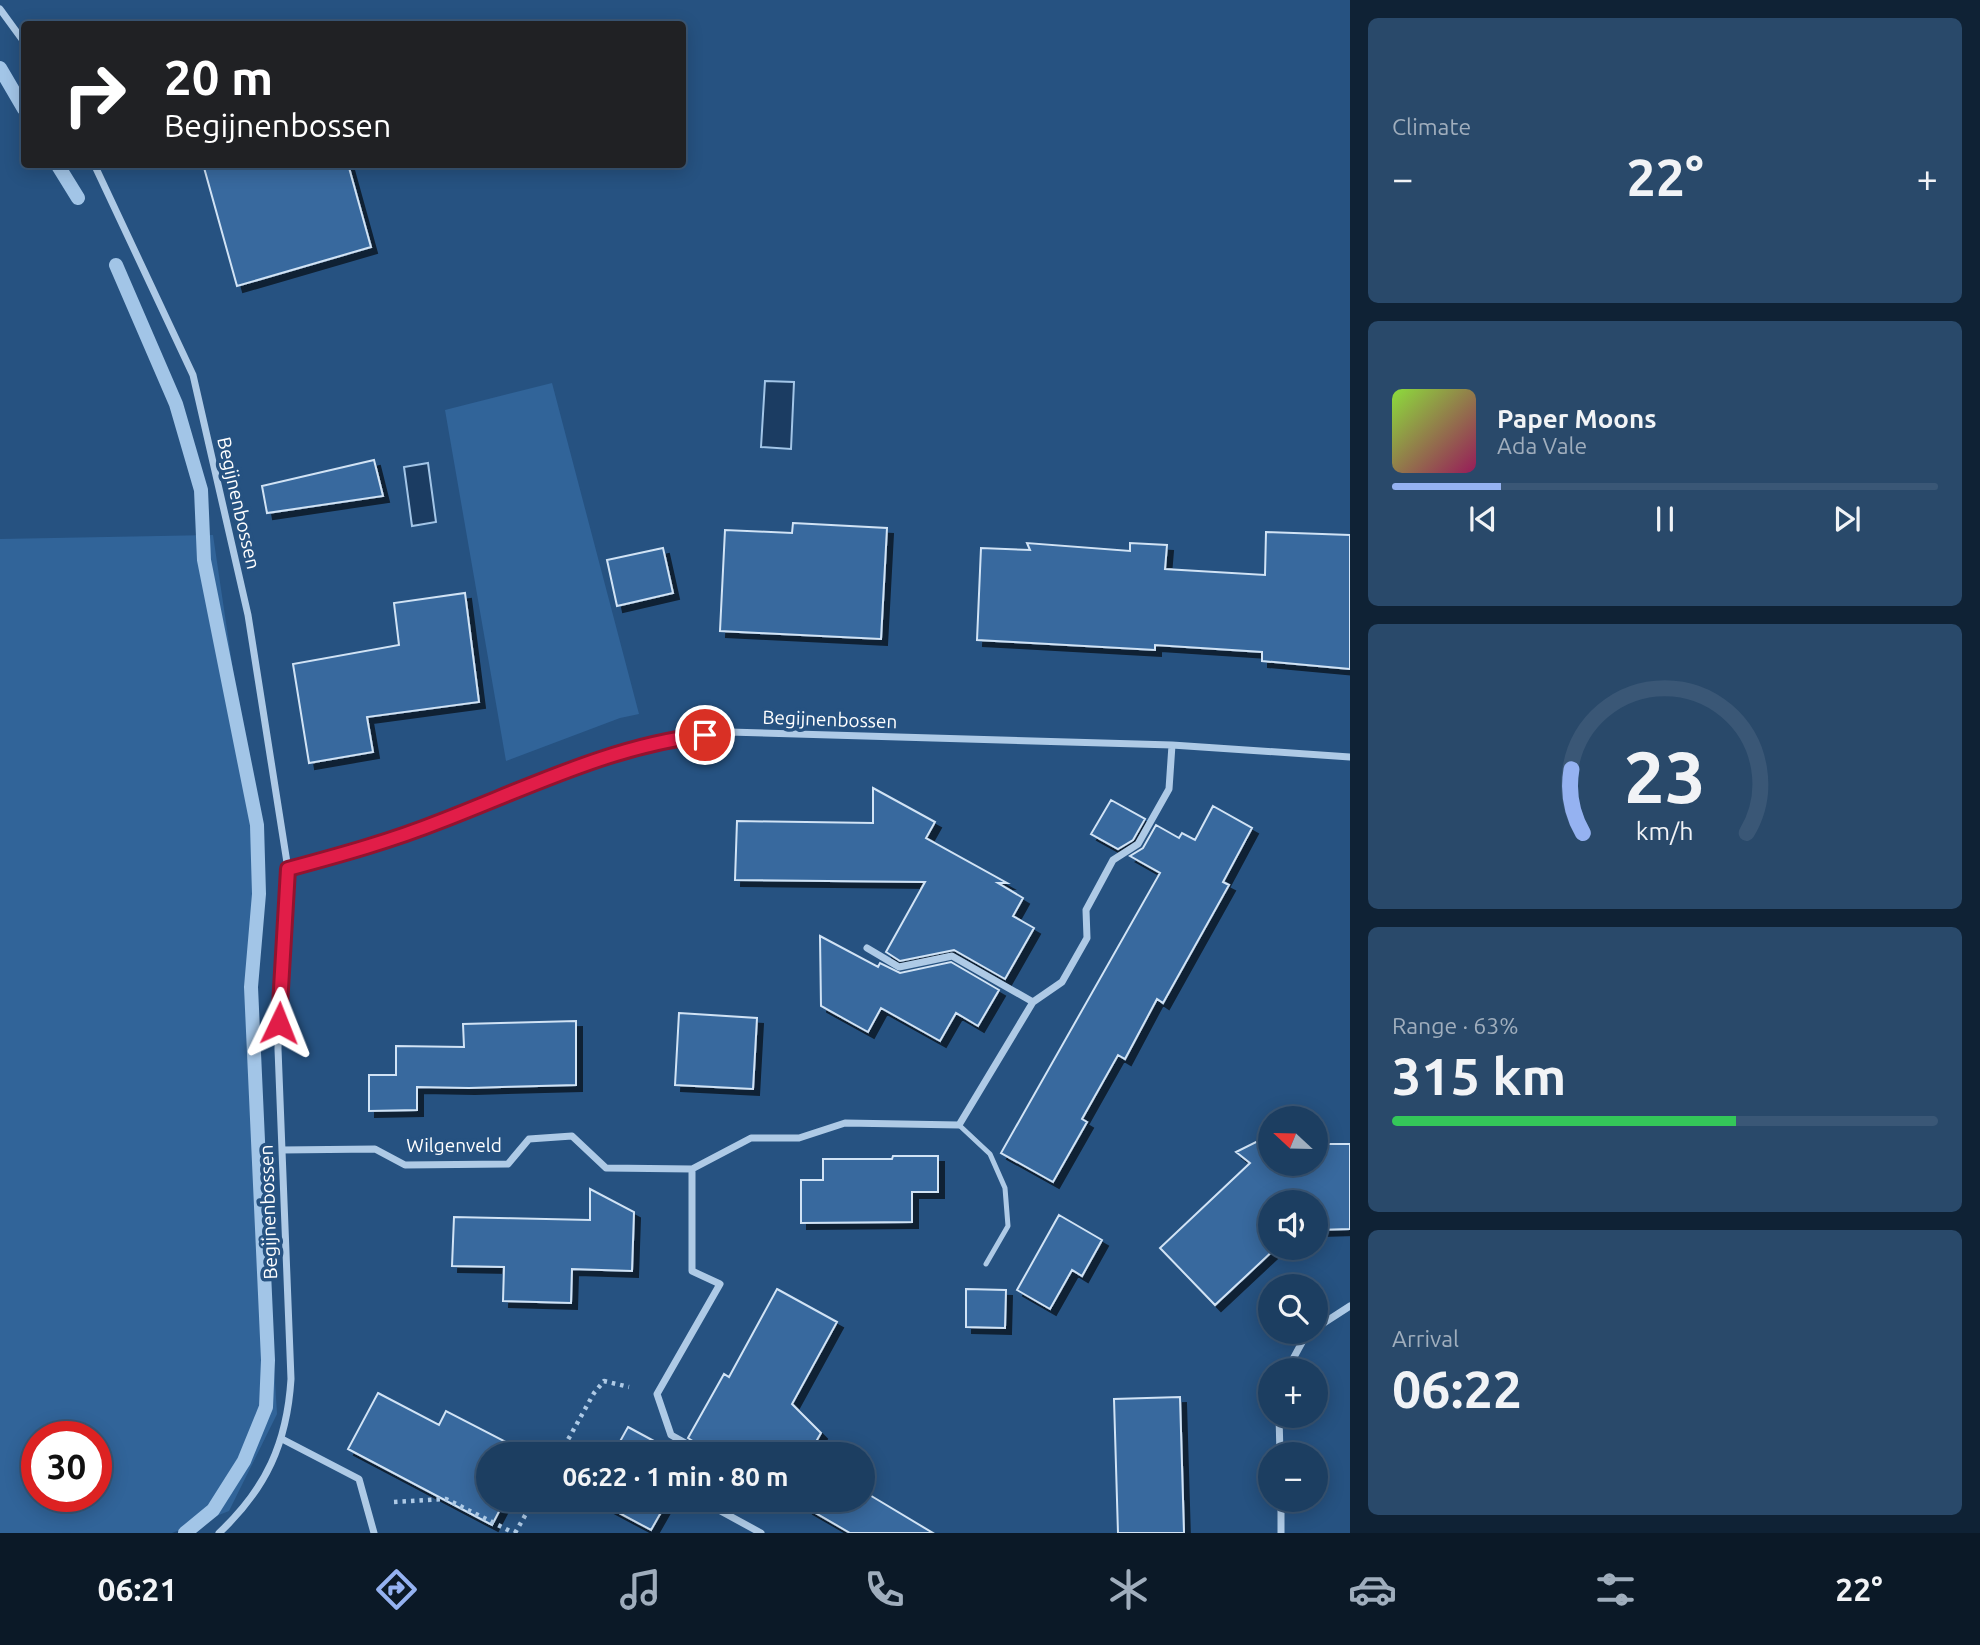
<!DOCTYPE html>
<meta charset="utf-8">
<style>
:root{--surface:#1c3e61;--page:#29496a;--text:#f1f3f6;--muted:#a0aebd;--line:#3a5776;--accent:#95b2f1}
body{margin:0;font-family:Ubuntu,sans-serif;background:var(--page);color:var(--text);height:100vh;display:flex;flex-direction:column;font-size:26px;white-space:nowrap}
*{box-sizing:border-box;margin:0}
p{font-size:23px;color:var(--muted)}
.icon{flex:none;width:38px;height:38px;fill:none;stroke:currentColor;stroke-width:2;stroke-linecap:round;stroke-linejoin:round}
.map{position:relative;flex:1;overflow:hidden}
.panel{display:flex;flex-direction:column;gap:18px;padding:18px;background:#0f2235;width:630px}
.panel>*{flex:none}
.banner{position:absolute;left:21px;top:21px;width:665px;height:147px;border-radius:7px;box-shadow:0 4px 18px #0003,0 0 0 2px var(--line);background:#202124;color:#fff;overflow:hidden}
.needle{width:46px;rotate:292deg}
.buttons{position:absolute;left:1258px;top:1106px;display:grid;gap:14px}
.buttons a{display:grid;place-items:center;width:70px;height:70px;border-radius:50%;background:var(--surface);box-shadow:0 4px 18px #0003,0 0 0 2px var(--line);font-size:35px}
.speed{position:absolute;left:21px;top:1421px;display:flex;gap:14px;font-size:35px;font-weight:700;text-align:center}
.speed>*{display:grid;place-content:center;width:91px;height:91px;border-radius:50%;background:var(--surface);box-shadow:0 4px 18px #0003,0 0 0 2px var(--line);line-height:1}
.speed .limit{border:10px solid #d22;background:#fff;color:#111}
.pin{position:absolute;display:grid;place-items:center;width:60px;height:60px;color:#fff;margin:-30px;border:4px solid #fff;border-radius:50%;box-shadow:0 2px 7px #0007}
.me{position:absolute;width:77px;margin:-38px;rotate:2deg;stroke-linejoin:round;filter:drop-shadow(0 0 5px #0008)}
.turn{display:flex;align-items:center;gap:24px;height:147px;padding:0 28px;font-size:32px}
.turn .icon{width:91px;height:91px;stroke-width:2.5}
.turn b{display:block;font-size:49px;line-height:60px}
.big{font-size:52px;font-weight:600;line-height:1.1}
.panel .widget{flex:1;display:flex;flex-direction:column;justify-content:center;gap:10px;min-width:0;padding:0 24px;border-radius:10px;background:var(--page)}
.panel .dial{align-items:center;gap:0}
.dial svg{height:182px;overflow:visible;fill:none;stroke:var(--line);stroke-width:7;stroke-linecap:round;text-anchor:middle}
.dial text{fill:var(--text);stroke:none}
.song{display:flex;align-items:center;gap:21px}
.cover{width:84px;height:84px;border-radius:10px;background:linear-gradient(135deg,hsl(90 70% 55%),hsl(330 70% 35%))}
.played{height:7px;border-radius:4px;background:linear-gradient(90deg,var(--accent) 20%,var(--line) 20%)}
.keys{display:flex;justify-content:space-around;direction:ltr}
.heat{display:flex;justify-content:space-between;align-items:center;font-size:38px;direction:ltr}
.charge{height:10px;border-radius:5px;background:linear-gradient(90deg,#34c759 63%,var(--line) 0)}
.trip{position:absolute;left:476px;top:1442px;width:399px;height:70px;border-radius:35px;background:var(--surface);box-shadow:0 4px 18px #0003,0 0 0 2px var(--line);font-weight:600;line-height:70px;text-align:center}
.tab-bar{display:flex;height:112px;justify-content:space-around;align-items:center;background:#0b1927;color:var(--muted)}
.tab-bar .icon{width:49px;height:49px}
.tab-bar .selected{color:var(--accent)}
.tab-bar b{font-size:32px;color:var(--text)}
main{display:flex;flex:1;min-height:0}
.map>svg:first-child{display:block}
.green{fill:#316499;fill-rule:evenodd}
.water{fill:#1b3c62;stroke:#a2c5e7;stroke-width:2}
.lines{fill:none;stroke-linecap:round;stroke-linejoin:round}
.stream{stroke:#a2c5e7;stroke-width:14}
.building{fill:#37699e;stroke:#d1e3f5;stroke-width:2;filter:url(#shadow)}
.path{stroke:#aecae6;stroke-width:4.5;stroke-dasharray:3.5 5;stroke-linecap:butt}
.service{stroke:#aecae6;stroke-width:5}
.minor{stroke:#aecae6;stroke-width:7}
.route-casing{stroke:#92132f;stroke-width:18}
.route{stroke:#e11d48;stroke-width:12}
.labels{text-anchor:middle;stroke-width:7;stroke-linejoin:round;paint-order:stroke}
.street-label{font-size:19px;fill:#fff;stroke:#265281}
</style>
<main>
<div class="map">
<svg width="1350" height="1533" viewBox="0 0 1350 1533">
<defs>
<filter id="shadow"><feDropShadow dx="6" dy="6" stdDeviation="0" flood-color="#0009"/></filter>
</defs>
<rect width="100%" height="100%" fill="#265281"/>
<path class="green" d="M 552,383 L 639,714 L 620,718 L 506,761 L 445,410 Z
M 213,535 L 261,859 L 253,1024 L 277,1414 L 229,1511 L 172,1533 L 0,1533 L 0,539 ZM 37,1437 L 96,1437 L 96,1496 L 37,1496 Z"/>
<path class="water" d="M 765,381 L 794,382 L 791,449 L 761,447 Z
M 428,463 L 436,522 L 412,526 L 404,467 Z"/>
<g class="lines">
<path class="stream" d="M 0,68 L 24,109
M 57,164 L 78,198
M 116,265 L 176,404 L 201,490 L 204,560 L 257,825 L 259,894 L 251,987 L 268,1360 L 266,1407 L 244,1461 L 213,1510 L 185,1533"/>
</g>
<path class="building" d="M 203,164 L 348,164 L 371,247 L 237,286 Z
M 374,460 L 383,496 L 267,513 L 262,486 Z
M 793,523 L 887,528 L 881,639 L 720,631 L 725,530 L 792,533 Z
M 1266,532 L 1350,535 L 1350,669 L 1262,661 L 1262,652 L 1155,645 L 1155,650 L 977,640 L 981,548 L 1030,550 L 1027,543 L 1130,551 L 1130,543 L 1167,545 L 1165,569 L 1265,575 Z
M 663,548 L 673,593 L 617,606 L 607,560 Z
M 465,593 L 479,702 L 367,717 L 373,752 L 309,763 L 293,664 L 399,645 L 394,603 Z
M 873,788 L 935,822 L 926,838 L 1007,883 L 998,883 L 1023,898 L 1013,916 L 1034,928 L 1005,979 L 954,950 L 900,961 L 886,952 L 925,882 L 735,880 L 737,821 L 873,823 Z
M 1111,800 L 1145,819 L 1133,840 L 1118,849 L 1091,834 Z
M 1213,806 L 1252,828 L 1223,882 L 1229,885 L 1163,1003 L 1157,999 L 1125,1059 L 1118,1055 L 1082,1119 L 1087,1122 L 1053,1182 L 1001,1153 L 1160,873 L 1130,856 L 1143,848 L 1156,825 L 1179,838 L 1182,833 L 1195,840 Z
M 820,936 L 878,967 L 880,963 L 900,973 L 951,962 L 999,990 L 978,1026 L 956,1013 L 940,1041 L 881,1008 L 868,1032 L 821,1006 Z
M 679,1013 L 757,1018 L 753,1089 L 675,1085 Z
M 576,1021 L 576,1085 L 469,1088 L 417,1087 L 417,1110 L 369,1111 L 369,1075 L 396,1075 L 396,1046 L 464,1047 L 463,1024 Z
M 1270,1135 L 1270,1164 L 1316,1164 L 1316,1140 L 1318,1144 L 1350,1144 L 1350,1229 L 1316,1230 L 1316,1202 L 1270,1202 L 1270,1248 L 1276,1248 L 1215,1305 L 1160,1248 L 1250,1163 L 1236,1152 Z
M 893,1156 L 938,1156 L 938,1192 L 912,1192 L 912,1222 L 801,1223 L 801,1180 L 823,1180 L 823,1159 L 892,1159 Z
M 590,1189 L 634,1212 L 632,1271 L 572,1269 L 571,1303 L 503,1301 L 504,1267 L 452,1266 L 454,1217 L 590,1220 Z
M 1059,1215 L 1102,1240 L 1082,1276 L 1072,1270 L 1050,1309 L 1017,1290 Z
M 777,1289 L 837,1322 L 792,1404 L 821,1433 L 809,1454 L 698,1454 L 694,1442 L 688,1438 L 724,1374 L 729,1377 Z
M 966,1289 L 1006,1290 L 1005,1328 L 966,1327 Z
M 378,1393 L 439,1425 L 446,1411 L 529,1454 L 488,1454 L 488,1500 L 505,1500 L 492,1525 L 348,1449 Z
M 1180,1397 L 1184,1533 L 1118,1533 L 1114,1399 Z
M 628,1427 L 678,1454 L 613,1454 Z
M 863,1491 L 933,1533 L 850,1533 L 807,1508 L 811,1500 L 863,1500 Z
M 595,1500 L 668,1500 L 651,1530 Z"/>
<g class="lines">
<path class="path" d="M 560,1454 L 594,1393 L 604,1381 L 629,1387
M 394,1502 L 446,1499 L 514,1533
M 515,1533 L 534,1500"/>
<path class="service" d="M 959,1125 L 990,1154 L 1005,1188 L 1008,1226 L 986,1264"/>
<path class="minor" d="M 0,9 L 24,42
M 94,164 L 193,375 L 248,615 L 288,869 L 280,970 L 278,1049 L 291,1379 C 287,1443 266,1489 219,1533
M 288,869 L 368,847 L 437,823 L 624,750 L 682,738 L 729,732 L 1172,745 L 1350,757
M 867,948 L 899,967 L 952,956 L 1033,1002
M 282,1150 L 375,1149 L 405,1165 L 508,1164 L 529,1139 L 572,1136 L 606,1168 L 692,1169
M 1316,1328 L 1350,1306
M 1287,1370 L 1306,1335 L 1311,1332
M 1279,1416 L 1280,1454
M 282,1439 L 359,1479 L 374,1533
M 692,1454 L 689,1445 L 671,1435 L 657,1394 L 720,1284 L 692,1271 L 692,1169 L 751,1138 L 799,1138 L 845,1123 L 959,1125 L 1033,1002 L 1062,982 L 1087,938 L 1086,910 L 1113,860 L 1138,844 L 1169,789 L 1172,745
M 705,1500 L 706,1503 L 761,1533
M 1281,1500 L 1281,1533"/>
</g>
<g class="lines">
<g class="route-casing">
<path id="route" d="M 279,1023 L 288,869 C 340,855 391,841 441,821 C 527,788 613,745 705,735"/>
</g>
<use href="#route" class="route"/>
</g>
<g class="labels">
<g class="street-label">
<text transform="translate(239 503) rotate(77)" y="7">Begijnenbossen</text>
<text transform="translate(830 719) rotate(2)" y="7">Begijnenbossen</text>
<text x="454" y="1152">Wilgenveld</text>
<text transform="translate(268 1212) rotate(-92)" y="7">Begijnenbossen</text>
</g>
</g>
</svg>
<div class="buttons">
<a><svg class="needle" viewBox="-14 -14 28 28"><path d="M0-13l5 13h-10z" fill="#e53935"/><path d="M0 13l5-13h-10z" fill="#a0aebd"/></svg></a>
<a><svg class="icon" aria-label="sound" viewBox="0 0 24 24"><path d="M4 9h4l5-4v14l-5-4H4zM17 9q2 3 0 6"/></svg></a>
<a><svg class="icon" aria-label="search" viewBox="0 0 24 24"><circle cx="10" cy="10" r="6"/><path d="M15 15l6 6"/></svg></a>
<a>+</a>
<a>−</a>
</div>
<div class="speed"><div class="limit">30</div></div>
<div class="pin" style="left:705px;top:735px;background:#d93025"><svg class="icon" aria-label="arrive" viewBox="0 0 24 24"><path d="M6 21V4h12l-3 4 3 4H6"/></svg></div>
<svg class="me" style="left:279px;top:1023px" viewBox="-20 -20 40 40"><path d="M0-17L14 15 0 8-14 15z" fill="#e11d48" stroke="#fff" stroke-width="4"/></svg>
<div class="trip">06:22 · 1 min · 80 m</div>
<div class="banner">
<div class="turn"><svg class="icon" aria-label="right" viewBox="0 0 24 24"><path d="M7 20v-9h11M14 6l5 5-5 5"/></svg><div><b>20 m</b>Begijnenbossen</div></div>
</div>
</div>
<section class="panel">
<div class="widget"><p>Climate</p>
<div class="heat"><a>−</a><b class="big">22°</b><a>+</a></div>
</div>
<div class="widget">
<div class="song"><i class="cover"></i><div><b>Paper Moons</b><p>Ada Vale</p></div></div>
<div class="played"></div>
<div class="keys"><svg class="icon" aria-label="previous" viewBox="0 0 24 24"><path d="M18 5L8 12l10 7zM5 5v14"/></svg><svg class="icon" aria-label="pause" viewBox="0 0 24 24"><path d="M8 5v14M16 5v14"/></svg><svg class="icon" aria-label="next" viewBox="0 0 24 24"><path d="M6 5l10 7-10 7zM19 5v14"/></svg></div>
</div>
<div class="widget dial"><svg viewBox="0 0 100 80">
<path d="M14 69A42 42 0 1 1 86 69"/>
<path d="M14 69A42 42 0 0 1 9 41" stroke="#95b2f1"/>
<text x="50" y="56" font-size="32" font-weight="700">23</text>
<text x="50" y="72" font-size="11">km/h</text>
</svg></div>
<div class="widget"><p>Range · 63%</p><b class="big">315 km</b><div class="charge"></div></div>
<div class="widget"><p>Arrival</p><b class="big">06:22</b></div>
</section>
</main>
<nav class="tab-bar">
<b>06:21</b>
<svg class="icon selected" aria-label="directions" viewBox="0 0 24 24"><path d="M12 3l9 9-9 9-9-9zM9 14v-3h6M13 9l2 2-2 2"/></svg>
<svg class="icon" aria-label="music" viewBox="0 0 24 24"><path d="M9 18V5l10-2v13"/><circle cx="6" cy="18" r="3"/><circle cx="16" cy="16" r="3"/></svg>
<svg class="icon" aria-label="phone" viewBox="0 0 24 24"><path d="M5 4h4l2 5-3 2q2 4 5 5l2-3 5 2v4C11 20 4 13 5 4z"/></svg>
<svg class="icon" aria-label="climate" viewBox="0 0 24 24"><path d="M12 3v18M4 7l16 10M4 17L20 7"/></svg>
<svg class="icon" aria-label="car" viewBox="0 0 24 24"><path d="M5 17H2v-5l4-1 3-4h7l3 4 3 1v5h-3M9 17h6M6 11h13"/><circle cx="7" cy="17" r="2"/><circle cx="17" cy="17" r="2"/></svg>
<svg class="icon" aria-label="filters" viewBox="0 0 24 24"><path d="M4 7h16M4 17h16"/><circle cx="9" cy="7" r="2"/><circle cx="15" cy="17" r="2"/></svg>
<b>22°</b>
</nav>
